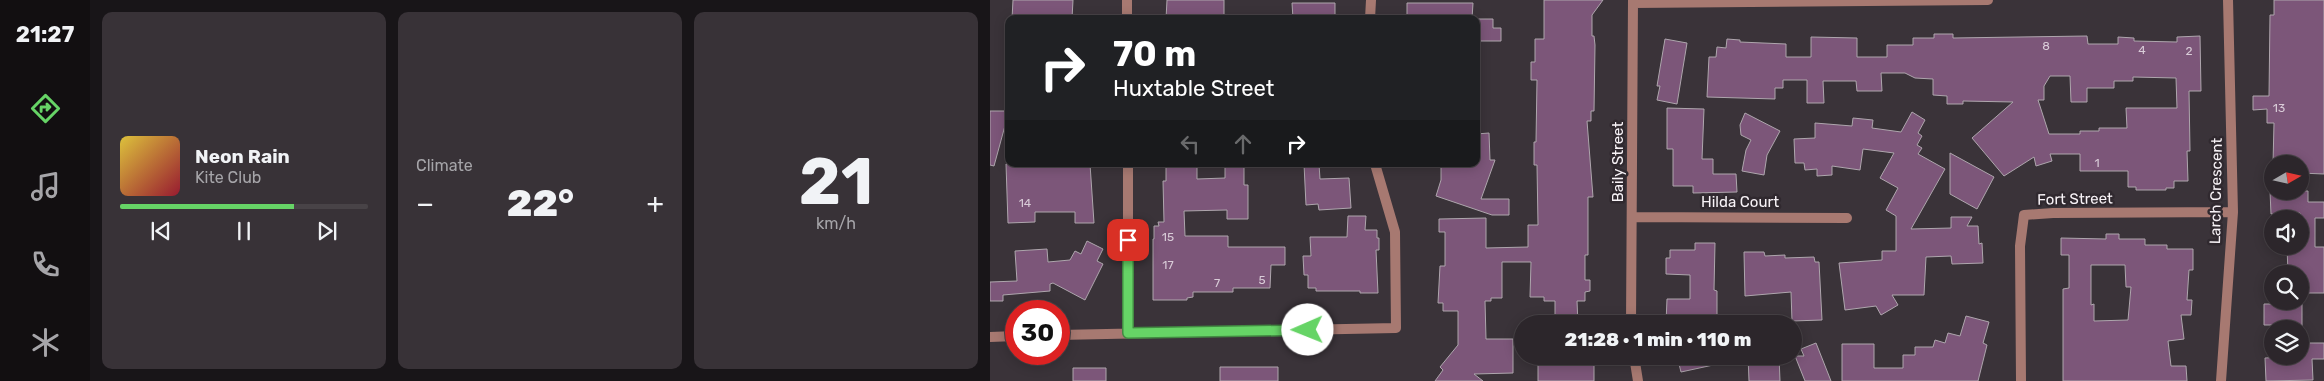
<!DOCTYPE html>
<meta charset="utf-8">
<style>
:root{--surface:#2c262b;--page:#383237;--text:#f1f3f6;--muted:#a6a5a9;--line:#484347;--accent:#66d466}
body{margin:0;font-family:Rubik,sans-serif;background:var(--page);color:var(--text);height:100vh;display:flex;flex-direction:column;font-size:19px;white-space:nowrap}
*{box-sizing:border-box;margin:0}
p{font-size:16px;color:var(--muted)}
.icon{flex:none;width:28px;height:28px;fill:none;stroke:currentColor;stroke-width:2;stroke-linecap:round;stroke-linejoin:round}
.map{position:relative;flex:1;overflow:hidden}
.panel{display:flex;flex-direction:column;gap:12px;padding:12px;background:#181518;width:900px}
.panel>*{flex:none}
.hud{position:absolute;left:15px;top:15px;width:475px;height:152px;border-radius:10px;box-shadow:0 2px 12px #0003,0 0 0 1px var(--line);background:#202124;color:#fff;overflow:hidden}
.needle{width:32px;rotate:81deg}
.fabs{position:absolute;left:1274px;top:155px;display:grid;gap:10px}
.fabs a{display:grid;place-items:center;width:45px;height:45px;border-radius:50%;background:var(--surface);box-shadow:0 2px 12px #0003,0 0 0 1px var(--line);font-size:25px}
.speed{position:absolute;left:15px;top:300px;display:flex;gap:10px;font-size:25px;font-weight:700;text-align:center}
.speed>*{display:grid;place-content:center;width:65px;height:65px;border-radius:50%;background:var(--surface);box-shadow:0 2px 12px #0003,0 0 0 1px var(--line);line-height:1}
.speed .limit{border:8px solid #d22;background:#fff;color:#111}
.pin{position:absolute;display:grid;place-items:center;width:42px;height:42px;color:#fff;margin:-21px;border-radius:10px;box-shadow:0 2px 8px #0006}
.me{position:absolute;width:55px;margin:-28px;rotate:269deg;stroke-linejoin:round;filter:drop-shadow(0 0 4px #0008)}
.turn{display:flex;align-items:center;gap:18px;height:105px;padding:0 25px;font-size:22px}
.turn .icon{width:65px;height:65px;stroke-width:2.5}
.turn b{display:block;font-size:35px;line-height:42px}
.lanes{display:flex;align-items:center;height:48px;padding:0 25px;background:#0003;justify-content:center;gap:25px;direction:ltr}
.lanes .off{opacity:.35}
.big{font-size:38px;font-weight:800;line-height:1.1}
.panel .card{flex:1;display:flex;flex-direction:column;justify-content:center;gap:8px;min-width:0;padding:0 18px;border-radius:10px;background:var(--page)}
.panel .dial{align-items:center;gap:0}
.dial b{font-size:65px;line-height:1}
.song{display:flex;align-items:center;gap:15px}
.cover{width:60px;height:60px;border-radius:8px;background:linear-gradient(135deg,hsl(50 70% 55%),hsl(350 70% 35%))}
.played{height:5px;border-radius:2px;background:linear-gradient(90deg,var(--accent) 70%,var(--line) 70%)}
.keys{display:flex;justify-content:space-around;direction:ltr}
.heat{display:flex;justify-content:space-between;align-items:center;font-size:28px;direction:ltr}
.panel .tiles{flex:1;display:grid;gap:12px;grid-template-columns:repeat(3,1fr)}
.trip{position:absolute;left:524px;top:315px;width:288px;height:50px;border-radius:25px;background:var(--surface);box-shadow:0 2px 12px #0003,0 0 0 1px var(--line);font-weight:800;line-height:50px;text-align:center}
main{display:flex;flex:1;min-height:0}
.menu{display:flex;flex-direction:column;width:90px;justify-content:space-around;align-items:center;background:#120f11;color:var(--muted)}
.menu .icon{width:35px;height:35px}
.menu .on{color:var(--accent)}
.menu b{font-size:22px;color:var(--text)}
.map>svg:first-child{display:block}
.building{fill:#7c5679;stroke:#aea6ad;fill-rule:evenodd}
.lines{fill:none;stroke-linecap:round;stroke-linejoin:round}
.minor{stroke:#a77971;stroke-width:10}
.route-casing{stroke:#428a42;stroke-width:12}
.route{stroke:#66d466;stroke-width:9}
.labels{text-anchor:middle;stroke-width:5;stroke-linejoin:round;paint-order:stroke}
.number-label{font-size:12px;fill:#d9ccd8}
.street-label{font-size:15px;fill:#f8f3f7;stroke:#30292f}
</style>
<main>
<nav class="menu">
<b>21:27</b>
<svg class="icon on" aria-label="directions" viewBox="0 0 24 24"><path d="M12 3l9 9-9 9-9-9zM9 14v-3h6M13 9l2 2-2 2"/></svg>
<svg class="icon" aria-label="music" viewBox="0 0 24 24"><path d="M9 18V5l10-2v13"/><circle cx="6" cy="18" r="3"/><circle cx="16" cy="16" r="3"/></svg>
<svg class="icon" aria-label="phone" viewBox="0 0 24 24"><path d="M5 4h4l2 5-3 2q2 4 5 5l2-3 5 2v4C11 20 4 13 5 4z"/></svg>
<svg class="icon" aria-label="climate" viewBox="0 0 24 24"><path d="M12 3v18M4 7l16 10M4 17L20 7"/></svg>
</nav>
<section class="panel">
<div class="tiles">
<div class="card">
<div class="song"><i class="cover"></i><div><b>Neon Rain</b><p>Kite Club</p></div></div>
<div class="played"></div>
<div class="keys"><svg class="icon" aria-label="previous" viewBox="0 0 24 24"><path d="M18 5L8 12l10 7zM5 5v14"/></svg><svg class="icon" aria-label="pause" viewBox="0 0 24 24"><path d="M8 5v14M16 5v14"/></svg><svg class="icon" aria-label="next" viewBox="0 0 24 24"><path d="M6 5l10 7-10 7zM19 5v14"/></svg></div>
</div>
<div class="card"><p>Climate</p>
<div class="heat"><a>−</a><b class="big">22°</b><a>+</a></div>
</div>
<div class="card dial"><b>21</b><p>km/h</p></div>
</div>
</section>
<div class="map">
<svg width="1334" height="381" viewBox="0 0 1334 381">
<rect width="100%" height="100%" fill="#3a3339"/>
<path class="building" d="M 23,0 L 83,0 L 82,19 L 22,19 Z
M 177,0 L 234,0 L 234,17 L 176,19 Z
M 554,0 L 613,0 L 602,15 L 602,36 L 604,36 L 605,45 L 604,111 L 601,111 L 601,121 L 597,121 L 603,197 L 598,197 L 598,255 L 595,255 L 595,280 L 600,280 L 600,291 L 595,292 L 595,301 L 587,301 L 588,324 L 565,324 L 565,301 L 554,301 L 554,297 L 540,297 L 541,262 L 512,262 L 512,298 L 501,298 L 501,301 L 495,301 L 496,339 L 523,339 L 523,373 L 484,374 L 493,381 L 445,381 L 453,370 L 450,367 L 468,345 L 468,311 L 453,311 L 453,303 L 448,303 L 450,266 L 455,266 L 455,232 L 449,232 L 449,219 L 496,218 L 496,248 L 538,247 L 538,225 L 548,225 L 547,165 L 544,165 L 544,142 L 546,142 L 547,80 L 541,80 L 541,62 L 545,62 L 545,39 L 554,39 Z
M 1284,0 L 1334,0 L 1334,174 L 1310,173 L 1310,164 L 1283,164 L 1284,123 L 1277,123 L 1277,109 L 1263,110 L 1263,96 L 1279,96 L 1280,15 L 1284,15 Z
M 302,3 L 345,3 L 345,19 L 303,19 Z
M 417,3 L 483,3 L 482,19 L 423,19 L 423,16 L 417,16 Z
M 486,19 L 503,19 L 503,28 L 511,28 L 511,41 L 486,41 Z
M 944,34 L 963,34 L 963,38 L 1097,36 L 1098,44 L 1128,44 L 1128,37 L 1144,38 L 1144,41 L 1187,42 L 1187,37 L 1210,36 L 1211,91 L 1199,91 L 1200,151 L 1197,151 L 1198,181 L 1184,181 L 1184,188 L 1176,188 L 1176,190 L 1146,190 L 1146,187 L 1138,187 L 1138,171 L 1090,171 L 1090,154 L 1060,154 L 1062,161 L 1046,166 L 1044,157 L 1014,176 L 982,138 L 1023,102 L 973,101 L 973,104 L 957,104 L 957,96 L 943,95 L 943,79 L 925,78 L 915,73 L 891,73 L 892,91 L 867,91 L 866,81 L 833,81 L 834,103 L 817,103 L 817,80 L 793,80 L 793,88 L 785,88 L 785,99 L 717,97 L 719,57 L 726,57 L 727,47 L 736,48 L 737,39 L 750,40 L 750,42 L 796,44 L 796,57 L 821,57 L 821,37 L 867,38 L 867,57 L 897,57 L 897,45 L 923,45 L 923,38 L 944,38 ZM 1060,76 L 1080,76 L 1081,102 L 1097,102 L 1097,88 L 1124,88 L 1124,81 L 1143,81 L 1143,77 L 1186,78 L 1187,108 L 1136,108 L 1137,128 L 1109,128 L 1109,131 L 1090,131 L 1090,134 L 1059,134 L 1048,100 L 1054,100 L 1054,86 Z
M 675,39 L 697,43 L 687,104 L 667,100 L 670,86 L 667,86 Z
M 677,108 L 714,109 L 712,159 L 723,159 L 723,174 L 746,174 L 747,192 L 703,193 L 703,186 L 683,186 L 683,149 L 677,149 Z
M 0,111 L 19,111 L 4,166 L 0,165 Z
M 922,112 L 935,120 L 928,133 L 932,136 L 927,145 L 932,148 L 928,154 L 955,169 L 921,229 L 961,228 L 961,217 L 982,217 L 977,226 L 988,226 L 989,244 L 992,243 L 993,263 L 962,264 L 961,256 L 936,257 L 934,295 L 902,295 L 908,305 L 891,315 L 886,306 L 855,310 L 849,263 L 892,260 L 892,251 L 906,251 L 906,216 L 896,210 L 908,188 L 890,178 L 904,153 L 873,149 L 870,170 L 842,166 L 842,175 L 827,176 L 827,169 L 815,170 L 814,163 L 805,163 L 804,139 L 825,138 L 825,123 L 862,126 L 863,118 L 883,120 L 882,128 L 911,132 Z
M 755,113 L 790,131 L 777,155 L 774,175 L 752,171 L 756,150 L 761,140 L 751,135 L 750,125 Z
M 499,133 L 500,160 L 505,160 L 491,199 L 519,199 L 519,215 L 502,215 L 446,196 L 451,180 L 451,164 L 487,164 L 486,134 Z
M 960,153 L 1004,177 L 987,209 L 960,194 Z
M 16,164 L 100,164 L 104,223 L 85,223 L 85,212 L 45,212 L 45,222 L 18,223 Z
M 176,164 L 207,164 L 207,179 L 235,178 L 235,164 L 254,164 L 254,185 L 258,185 L 258,219 L 237,219 L 237,210 L 194,211 L 195,236 L 238,236 L 238,247 L 295,247 L 295,265 L 281,265 L 280,288 L 243,288 L 243,292 L 203,292 L 203,297 L 197,298 L 197,300 L 163,300 L 163,239 L 164,239 L 164,226 L 169,226 L 168,222 L 174,222 L 173,181 L 176,181 Z
M 314,164 L 329,164 L 330,179 L 359,178 L 361,208 L 329,210 L 328,204 L 316,205 Z
M 1280,191 L 1318,191 L 1318,202 L 1334,202 L 1334,218 L 1325,218 L 1325,247 L 1334,247 L 1334,293 L 1310,293 L 1310,274 L 1298,274 L 1297,246 L 1310,246 L 1310,213 L 1281,214 Z
M 358,216 L 376,216 L 375,230 L 387,230 L 387,238 L 389,238 L 389,250 L 386,250 L 388,293 L 370,293 L 370,291 L 326,291 L 326,288 L 318,288 L 318,275 L 314,275 L 313,256 L 321,256 L 320,237 L 357,237 Z
M 1116,234 L 1129,234 L 1129,239 L 1155,239 L 1155,245 L 1177,245 L 1177,249 L 1203,249 L 1203,270 L 1199,270 L 1197,300 L 1202,300 L 1201,315 L 1191,315 L 1194,339 L 1178,341 L 1181,366 L 1196,366 L 1197,381 L 1073,381 L 1073,289 L 1079,288 L 1079,255 L 1071,255 L 1071,238 L 1116,239 ZM 1101,265 L 1135,265 L 1136,287 L 1141,287 L 1138,320 L 1104,321 L 1104,304 L 1101,305 Z
M 97,241 L 113,249 L 107,261 L 113,264 L 95,300 L 63,283 L 60,284 L 60,291 L 13,295 L 13,301 L 0,301 L 0,282 L 27,281 L 25,251 L 57,249 L 58,262 L 80,260 L 85,251 L 91,254 Z
M 705,243 L 725,243 L 724,290 L 727,291 L 727,324 L 676,323 L 677,299 L 700,299 L 700,275 L 676,274 L 676,258 L 680,258 L 680,250 L 705,250 Z
M 754,252 L 774,252 L 775,256 L 795,255 L 795,258 L 824,257 L 825,262 L 829,262 L 832,320 L 802,321 L 801,292 L 755,296 Z
M 1274,304 L 1312,304 L 1312,329 L 1282,329 L 1282,325 L 1274,325 Z
M 976,316 L 999,322 L 993,343 L 997,345 L 988,381 L 852,381 L 852,344 L 884,344 L 884,368 L 913,368 L 913,355 L 925,355 L 925,347 L 943,347 L 945,340 L 955,343 L 958,333 L 970,336 Z
M 826,343 L 841,381 L 815,381 L 805,356 L 814,356 L 811,349 Z
M 1310,343 L 1334,343 L 1334,359 L 1322,359 L 1323,380 L 1276,381 L 1275,358 L 1310,356 Z
M 687,356 L 736,356 L 737,362 L 691,372 Z
M 758,356 L 789,356 L 790,381 L 759,381 Z
M 548,357 L 604,357 L 604,381 L 548,381 Z
M 230,367 L 288,367 L 288,381 L 230,381 Z
M 83,368 L 116,368 L 116,381 L 83,381 Z"/>
<g class="lines">
<path class="minor" d="M 137,0 L 137,19
M 643,3 L 998,0
M 380,19 L 381,0
M 138,164 L 138,333
M 642,217 L 857,218
M 641,324 L 643,0
M 69,335 L 406,328 L 405,232 L 385,164
M 0,337 L 26,336
M 644,356 L 648,381
M 1031,381 L 1030,246 L 1034,215 L 1063,213 L 1243,212
M 1231,381 L 1243,212 L 1238,0"/>
</g>
<g class="lines">
<g class="route-casing">
<path id="route" d="M 138,240 L 138,333 L 318,330"/>
</g>
<use href="#route" class="route"/>
</g>
<g class="labels">
<g class="number-label">
<text x="1056" y="50">8</text>
<text x="1152" y="54">4</text>
<text x="1199" y="55">2</text>
<text x="1289" y="112">13</text>
<text x="1107" y="167">1</text>
<text x="35" y="207">14</text>
<text x="178" y="241">15</text>
<text x="178" y="269">17</text>
<text x="272" y="284">5</text>
<text x="227" y="287">7</text>
</g>
<g class="street-label">
<text transform="translate(628 162) rotate(-90)" y="5">Baily Street</text>
<text transform="translate(1226 191) rotate(-89)" y="5">Larch Crescent</text>
<text transform="translate(1085 199) rotate(-1)" y="5">Fort Street</text>
<text x="750" y="207">Hilda Court</text>
</g>
</g>
</svg>
<div class="fabs">
<a><svg class="needle" viewBox="-14 -14 28 28"><path d="M0-13l5 13h-10z" fill="#e53935"/><path d="M0 13l5-13h-10z" fill="#a6a5a9"/></svg></a>
<a><svg class="icon" aria-label="sound" viewBox="0 0 24 24"><path d="M4 9h4l5-4v14l-5-4H4zM17 9q2 3 0 6"/></svg></a>
<a><svg class="icon" aria-label="search" viewBox="0 0 24 24"><circle cx="10" cy="10" r="6"/><path d="M15 15l6 6"/></svg></a>
<a><svg class="icon" aria-label="layers" viewBox="0 0 24 24"><path d="M12 4l9 5-9 5-9-5zM3 14l9 5 9-5"/></svg></a>
</div>
<div class="speed"><div class="limit">30</div></div>
<div class="pin" style="left:138px;top:240px;background:#d93025"><svg class="icon" aria-label="arrive" viewBox="0 0 24 24"><path d="M6 21V4h12l-3 4 3 4H6"/></svg></div>
<svg class="me" style="left:318px;top:330px" viewBox="-20 -20 40 40"><circle r="19" fill="#fff"/><path d="M0-13L10 11 0 6-10 11z" fill="#66d466"/></svg>
<div class="trip">21:28 · 1 min · 110 m</div>
<div class="hud">
<div class="turn"><svg class="icon" aria-label="right" viewBox="0 0 24 24"><path d="M7 20v-9h11M14 6l5 5-5 5"/></svg><div><b>70 m</b>Huxtable Street</div></div>
<div class="lanes"><svg class="icon off" aria-label="left" viewBox="0 0 24 24"><path d="M17 20v-9H6M10 6l-5 5 5 5"/></svg><svg class="icon off" aria-label="ahead" viewBox="0 0 24 24"><path d="M12 20V5M6 11l6-6 6 6"/></svg><svg class="icon" aria-label="right" viewBox="0 0 24 24"><path d="M7 20v-9h11M14 6l5 5-5 5"/></svg></div>
</div>
</div>
</main>
